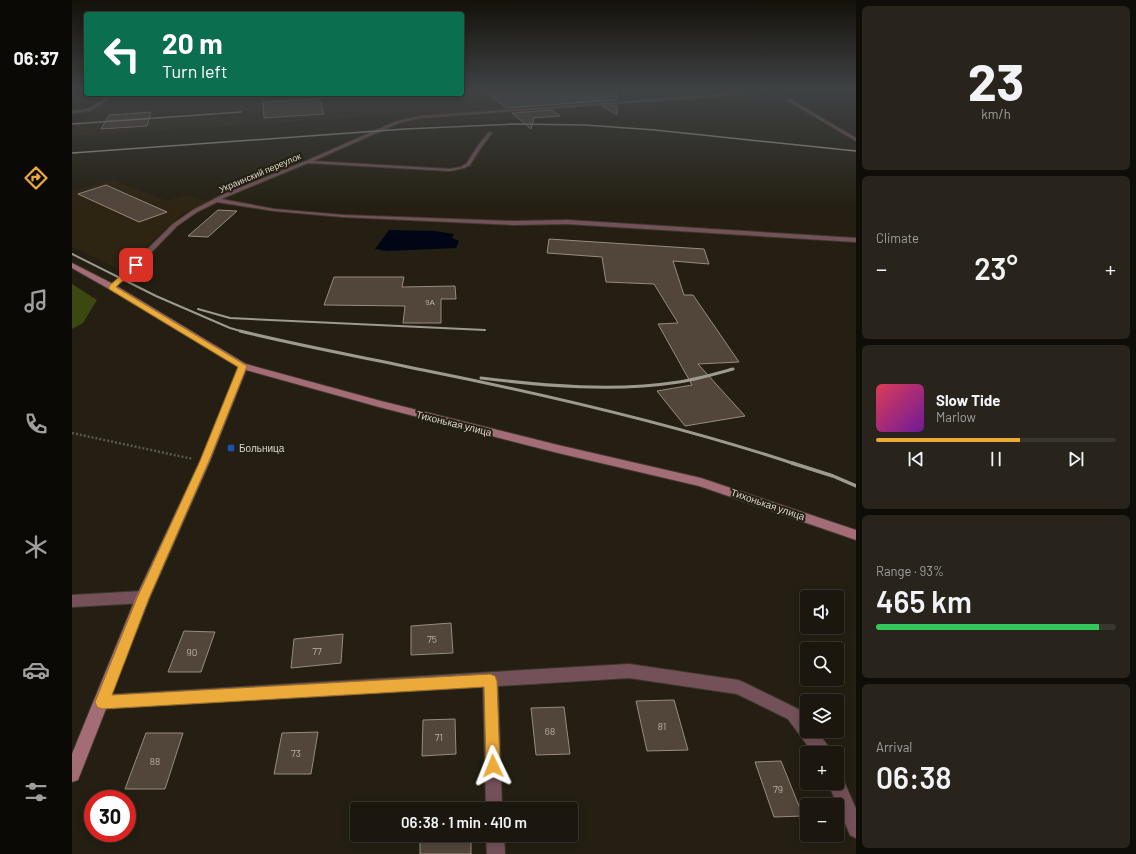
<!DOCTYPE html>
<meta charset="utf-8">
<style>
:root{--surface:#1b170e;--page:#28241c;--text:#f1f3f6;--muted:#a09f9e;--line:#39362e;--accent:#ebaa39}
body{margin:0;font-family:Barlow,sans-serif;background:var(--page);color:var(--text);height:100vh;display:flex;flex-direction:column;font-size:15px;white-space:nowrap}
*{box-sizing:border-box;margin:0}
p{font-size:13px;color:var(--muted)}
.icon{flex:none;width:22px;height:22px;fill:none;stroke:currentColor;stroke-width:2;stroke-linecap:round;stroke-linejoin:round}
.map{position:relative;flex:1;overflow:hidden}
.side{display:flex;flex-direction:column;gap:6px;padding:6px;background:#0f0d08;width:280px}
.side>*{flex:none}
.banner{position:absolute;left:12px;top:12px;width:380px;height:84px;border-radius:4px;box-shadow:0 2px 10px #0003,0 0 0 1px var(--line);background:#0b6e4f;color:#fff;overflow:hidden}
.controls{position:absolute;left:728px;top:590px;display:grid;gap:8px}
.controls a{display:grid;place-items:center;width:44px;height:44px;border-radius:4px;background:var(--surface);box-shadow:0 2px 10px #0003,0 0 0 1px var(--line);font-size:20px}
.speed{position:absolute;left:12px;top:790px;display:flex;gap:8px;font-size:20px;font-weight:700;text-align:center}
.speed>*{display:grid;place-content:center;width:52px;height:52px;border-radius:50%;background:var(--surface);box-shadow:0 2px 10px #0003,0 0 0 1px var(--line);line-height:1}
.speed .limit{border:6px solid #d22;background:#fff;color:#111}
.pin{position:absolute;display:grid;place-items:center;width:34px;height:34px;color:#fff;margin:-17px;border-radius:8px;box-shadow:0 2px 6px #0006}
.me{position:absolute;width:44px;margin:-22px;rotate:358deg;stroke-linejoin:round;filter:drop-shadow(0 0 3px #0008)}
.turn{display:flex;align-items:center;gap:14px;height:84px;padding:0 12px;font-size:18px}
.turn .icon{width:52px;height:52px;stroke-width:2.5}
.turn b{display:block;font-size:28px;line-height:34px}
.big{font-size:30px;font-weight:600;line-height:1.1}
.side .tile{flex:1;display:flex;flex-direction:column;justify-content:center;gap:6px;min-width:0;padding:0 14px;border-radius:6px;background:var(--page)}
.side .dial{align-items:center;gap:0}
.dial b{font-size:52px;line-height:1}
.song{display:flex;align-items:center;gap:12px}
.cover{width:48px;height:48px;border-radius:6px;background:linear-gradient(135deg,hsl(350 70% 55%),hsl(280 70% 35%))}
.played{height:4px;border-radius:2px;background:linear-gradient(90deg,var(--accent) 60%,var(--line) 60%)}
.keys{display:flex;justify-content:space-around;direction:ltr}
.heat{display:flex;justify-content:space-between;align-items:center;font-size:22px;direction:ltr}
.charge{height:6px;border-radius:3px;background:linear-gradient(90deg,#34c759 93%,var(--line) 0)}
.trip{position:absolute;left:278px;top:802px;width:228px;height:40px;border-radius:4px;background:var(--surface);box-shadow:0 2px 10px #0003,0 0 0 1px var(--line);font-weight:600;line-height:40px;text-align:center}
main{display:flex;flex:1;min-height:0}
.tabs{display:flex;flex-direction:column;width:72px;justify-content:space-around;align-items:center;background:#0b0906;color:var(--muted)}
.tabs .icon{width:28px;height:28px}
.tabs .current{color:var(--accent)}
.tabs b{font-size:18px;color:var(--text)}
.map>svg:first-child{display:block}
.built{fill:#2d2412}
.green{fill:#3b4810}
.water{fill:#000616}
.building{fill:#52463b;stroke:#988b7f}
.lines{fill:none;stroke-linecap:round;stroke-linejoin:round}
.lane-casing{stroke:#3e392c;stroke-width:2}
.street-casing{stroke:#3e392c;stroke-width:2}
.secondary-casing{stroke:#3e392c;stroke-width:2}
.path-far1{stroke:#5b574b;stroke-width:1;stroke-dasharray:1 1;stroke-linecap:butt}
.path{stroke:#5b574b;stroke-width:2.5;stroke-dasharray:2 2;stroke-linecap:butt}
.lane{fill:#745158;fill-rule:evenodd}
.street{fill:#745158;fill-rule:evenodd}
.secondary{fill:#a46c77;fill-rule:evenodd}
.rail-far3{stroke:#9e9a90;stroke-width:1.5}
.rail-far2{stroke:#9e9a90;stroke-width:2}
.rail-far1{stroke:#9e9a90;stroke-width:3}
.rail{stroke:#9e9a90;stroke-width:3.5}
.route{fill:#ebaa39;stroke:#996e25}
.transit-dot{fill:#1a4fb4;stroke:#241f12;stroke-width:1.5}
.labels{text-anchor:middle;stroke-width:4;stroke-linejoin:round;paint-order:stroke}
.number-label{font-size:8px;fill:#b9b3aa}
.far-street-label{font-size:9px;fill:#dbd7cf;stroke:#241f12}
.street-label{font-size:10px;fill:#dbd7cf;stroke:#241f12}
.poi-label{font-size:10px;fill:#dbd7cf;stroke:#241f12;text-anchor:start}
.near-number-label{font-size:10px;fill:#b9b3aa}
</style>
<main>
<nav class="tabs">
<b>06:37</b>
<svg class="icon current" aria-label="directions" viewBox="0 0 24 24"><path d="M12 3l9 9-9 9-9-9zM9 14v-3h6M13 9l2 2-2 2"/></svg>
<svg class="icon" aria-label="music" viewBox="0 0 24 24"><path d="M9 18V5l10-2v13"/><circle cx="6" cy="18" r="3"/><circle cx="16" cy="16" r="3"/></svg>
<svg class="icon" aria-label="phone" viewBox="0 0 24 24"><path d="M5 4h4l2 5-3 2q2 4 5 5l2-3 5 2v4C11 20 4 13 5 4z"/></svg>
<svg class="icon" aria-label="climate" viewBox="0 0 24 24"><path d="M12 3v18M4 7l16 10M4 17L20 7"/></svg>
<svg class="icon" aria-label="car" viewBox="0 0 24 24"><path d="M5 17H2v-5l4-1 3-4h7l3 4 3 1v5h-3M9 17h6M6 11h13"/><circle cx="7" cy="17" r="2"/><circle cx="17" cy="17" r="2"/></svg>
<svg class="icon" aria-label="filters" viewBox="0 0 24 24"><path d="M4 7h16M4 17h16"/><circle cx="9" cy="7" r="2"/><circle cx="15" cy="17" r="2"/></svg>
</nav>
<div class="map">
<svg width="784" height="854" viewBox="0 0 784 854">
<rect width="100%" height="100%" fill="#241f12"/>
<path class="built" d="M 390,89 L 669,89 L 694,101 L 336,127 L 327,115 L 0,136 L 0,129 L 20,112 L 46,94 L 390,94 Z
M 41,180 L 95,201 L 114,195 L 136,201 L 112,213 L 48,270 L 0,247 L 0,190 L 4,190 Z"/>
<path class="green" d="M 0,284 L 25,300 L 11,323 L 0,329 Z"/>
<path class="water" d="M 317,230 L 363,231 L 382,234 L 380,238 L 387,241 L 384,248 L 316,251 L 303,249 Z"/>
<path class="building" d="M 411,89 L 544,89 L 545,100 L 434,108 Z
M 247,99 L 252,114 L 192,118 L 191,102 Z
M 545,105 L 545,115 L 530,106 Z
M 480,110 L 488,116 L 462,118 L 459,129 L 440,113 Z
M 79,112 L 75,126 L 29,129 L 37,115 Z
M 34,185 L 95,212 L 67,222 L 6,194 Z
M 146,210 L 165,211 L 136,237 L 116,236 Z
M 477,239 L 632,249 L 637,264 L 601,261 L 612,295 L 621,295 L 667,362 L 626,364 L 673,416 L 613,426 L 585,391 L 620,385 L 586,324 L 606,323 L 582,284 L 534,282 L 530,257 L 475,253 Z
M 262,277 L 332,277 L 330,287 L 383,286 L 384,299 L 369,299 L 369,323 L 331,323 L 333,306 L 252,305 Z
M 379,623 L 381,653 L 339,655 L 339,626 Z
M 112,631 L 143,632 L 129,672 L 96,672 Z
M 271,634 L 269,663 L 219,668 L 222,639 Z
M 602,700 L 616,750 L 575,751 L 564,701 Z
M 492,707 L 498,754 L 464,755 L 459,708 Z
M 383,719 L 384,754 L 350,756 L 351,720 Z
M 246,732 L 239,774 L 202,774 L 210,733 Z
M 74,733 L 111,733 L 93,789 L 53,789 Z
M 709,761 L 731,816 L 702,817 L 683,762 Z
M 348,835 L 399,835 L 399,854 L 348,854 Z"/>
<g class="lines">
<g class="lane-casing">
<path id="lane" d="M 653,94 L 654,96 L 348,118 L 327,123 L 241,161 L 378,169 L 389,167 L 395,163 L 405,147 L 417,132 L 420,133 L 408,149 L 398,165 L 392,168 L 378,171 L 236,163 L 149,199 L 202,209 L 271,215 L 441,221 L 495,220 L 784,238 L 784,242 L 495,224 L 441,225 L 271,217 L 202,211 L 145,202 L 125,212 L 105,226 L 66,266 L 42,288 L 38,288 L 37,287 L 101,224 L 121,210 L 152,194 L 234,161 L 325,121 L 348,116 Z"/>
</g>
<g class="street-casing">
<path id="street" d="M 40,94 L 45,94 L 18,111 L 0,113 L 0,111 L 16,109 Z
M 716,99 L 718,99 L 784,138 L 784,141 L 716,101 Z
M 71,591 L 76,593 L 78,597 L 76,601 L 71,603 L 0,607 L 0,595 Z
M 557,664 L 666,680 L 671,682 L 726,709 L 735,720 L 735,731 L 744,731 L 757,747 L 759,753 L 741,753 L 716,719 L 665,694 L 557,678 L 426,686 L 430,809 L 414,809 L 411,687 L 30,709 L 25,707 L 22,702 L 25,697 L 30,695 Z
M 765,775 L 770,777 L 784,809 L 784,838 L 778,835 L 756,783 L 765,783 Z
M 414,835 L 432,835 L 433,854 L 415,854 Z"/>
</g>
<g class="secondary-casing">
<path id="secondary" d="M 0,263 L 43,285 L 174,364 L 309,401 L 486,445 L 629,478 L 784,530 L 784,540 L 627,486 L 486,453 L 307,407 L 174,370 L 138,461 L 78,597 L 6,780 L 0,782 L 0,754 L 64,597 L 128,461 L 166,367 L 37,289 L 0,268 Z"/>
</g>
<path class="path-far1" d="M 688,89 L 709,97"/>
<path class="path" d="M 0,433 L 121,459"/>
<use href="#lane" class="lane"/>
<use href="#street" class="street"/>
<use href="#secondary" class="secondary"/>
<path class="rail-far3" d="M 0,124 L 169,112
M 0,153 L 333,129 L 443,124 L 513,125 L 583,130 L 784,151"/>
<path class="rail-far2" d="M 0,254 L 84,296 L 158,328 L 172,332
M 126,309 L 158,318 L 413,330"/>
<path class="rail-far1" d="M 168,331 C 229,346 290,357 351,370 C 476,395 602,424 723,464
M 409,378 C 474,386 542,392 607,382 C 626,379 643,374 661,369"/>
<path class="rail" d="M 720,463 L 761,476 L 784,486"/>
</g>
<linearGradient id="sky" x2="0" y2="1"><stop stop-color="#14110a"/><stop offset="0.43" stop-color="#3f4244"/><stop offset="1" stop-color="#3f4244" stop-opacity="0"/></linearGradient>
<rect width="784" height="208" fill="url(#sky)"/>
<path class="route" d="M 62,264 L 68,265 L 44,287 L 175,366 L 137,461 L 77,598 L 40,695 L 418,674 L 423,676 L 425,681 L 428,766 L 426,771 L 421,774 L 416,771 L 414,766 L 412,687 L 30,709 L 25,707 L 23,702 L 65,598 L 128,461 L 166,367 L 37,289 L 37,286 Z"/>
<rect class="transit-dot" x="155" y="444" width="8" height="8" rx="2"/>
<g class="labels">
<g class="number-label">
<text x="358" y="305">9А</text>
</g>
<g class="far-street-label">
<text transform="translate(188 173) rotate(-23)" y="3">Украинский переулок</text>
</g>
<g class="street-label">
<text transform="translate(382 423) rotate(14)" y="4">Тихонькая улица</text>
<text transform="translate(696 504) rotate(19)" y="4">Тихонькая улица</text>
</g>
<g class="poi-label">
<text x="167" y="452">Больница</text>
</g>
<g class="near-number-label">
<text x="360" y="643">75</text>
<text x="245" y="655">77</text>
<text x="120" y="656">90</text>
<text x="590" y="730">81</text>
<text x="478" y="735">68</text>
<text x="367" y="741">71</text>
<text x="224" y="757">73</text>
<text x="83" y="765">88</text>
<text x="706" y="793">79</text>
</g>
</g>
</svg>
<div class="controls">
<a><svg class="icon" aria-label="sound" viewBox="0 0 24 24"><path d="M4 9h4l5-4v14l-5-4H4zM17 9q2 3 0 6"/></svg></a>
<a><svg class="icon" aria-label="search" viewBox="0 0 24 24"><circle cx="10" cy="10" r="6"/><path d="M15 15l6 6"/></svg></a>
<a><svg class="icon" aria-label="layers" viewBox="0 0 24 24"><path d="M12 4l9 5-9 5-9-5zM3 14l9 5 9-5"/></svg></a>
<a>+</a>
<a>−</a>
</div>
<div class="speed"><div class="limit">30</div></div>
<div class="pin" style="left:64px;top:265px;background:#d93025"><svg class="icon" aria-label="arrive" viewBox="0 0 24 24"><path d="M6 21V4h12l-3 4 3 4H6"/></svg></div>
<svg class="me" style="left:421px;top:766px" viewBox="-20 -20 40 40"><path d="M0-17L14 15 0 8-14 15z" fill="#ebaa39" stroke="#fff" stroke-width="4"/></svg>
<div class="trip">06:38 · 1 min · 410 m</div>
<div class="banner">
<div class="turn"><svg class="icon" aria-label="left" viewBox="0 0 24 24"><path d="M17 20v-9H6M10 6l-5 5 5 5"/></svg><div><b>20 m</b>Turn left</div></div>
</div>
</div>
<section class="side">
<div class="tile dial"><b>23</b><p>km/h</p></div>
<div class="tile"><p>Climate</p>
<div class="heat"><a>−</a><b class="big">23°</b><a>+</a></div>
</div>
<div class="tile">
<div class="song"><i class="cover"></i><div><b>Slow Tide</b><p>Marlow</p></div></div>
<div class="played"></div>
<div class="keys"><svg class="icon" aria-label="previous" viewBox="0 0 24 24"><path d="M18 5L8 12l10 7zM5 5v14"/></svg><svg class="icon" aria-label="pause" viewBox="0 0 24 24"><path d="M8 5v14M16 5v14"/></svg><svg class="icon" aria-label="next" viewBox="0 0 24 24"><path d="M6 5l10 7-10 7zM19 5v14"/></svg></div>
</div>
<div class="tile"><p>Range · 93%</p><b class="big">465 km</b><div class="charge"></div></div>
<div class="tile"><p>Arrival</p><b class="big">06:38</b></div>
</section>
</main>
